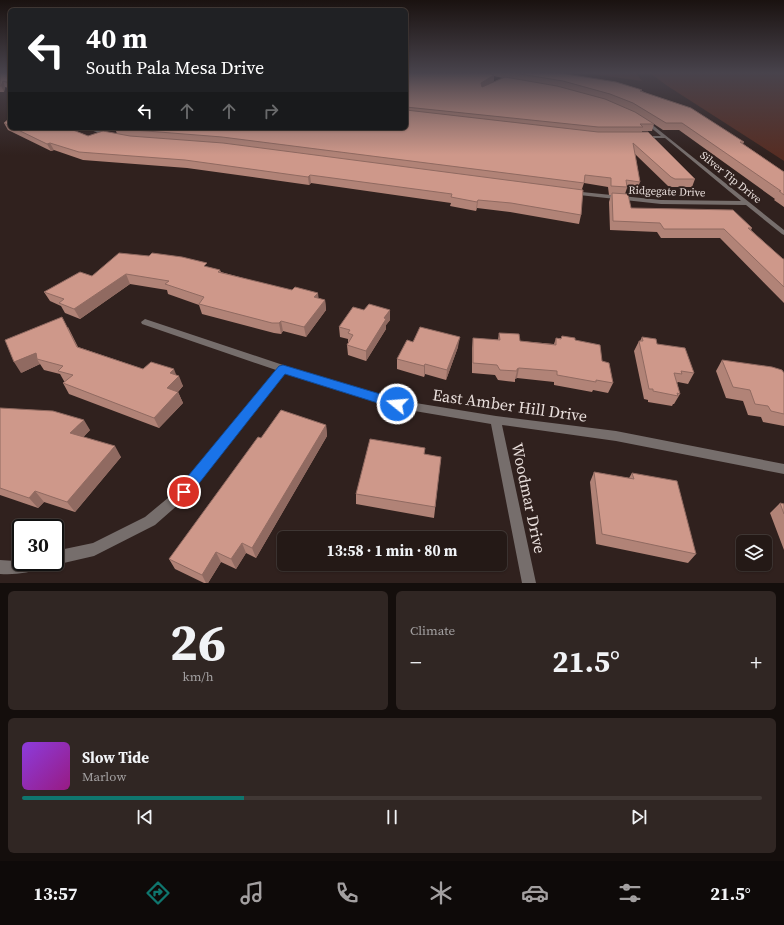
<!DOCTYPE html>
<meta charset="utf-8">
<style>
:root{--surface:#241916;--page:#302623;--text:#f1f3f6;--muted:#a3a0a1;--line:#413835;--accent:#0f766e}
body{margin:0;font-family:"Source Serif 4",serif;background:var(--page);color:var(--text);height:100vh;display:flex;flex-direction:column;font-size:15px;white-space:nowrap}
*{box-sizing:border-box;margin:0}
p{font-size:13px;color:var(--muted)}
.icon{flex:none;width:22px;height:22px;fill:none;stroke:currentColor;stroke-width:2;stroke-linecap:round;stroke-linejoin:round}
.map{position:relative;height:583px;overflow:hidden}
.details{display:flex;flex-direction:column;gap:8px;padding:8px;background:#140e0c;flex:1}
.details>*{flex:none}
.top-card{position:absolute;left:8px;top:8px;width:400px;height:122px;border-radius:6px;box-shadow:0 1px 3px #0004,0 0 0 1px var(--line);background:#202124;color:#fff;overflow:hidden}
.controls{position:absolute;left:736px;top:535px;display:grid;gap:8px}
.controls a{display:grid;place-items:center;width:36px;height:36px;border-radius:6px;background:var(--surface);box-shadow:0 1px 3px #0004,0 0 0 1px var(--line);font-size:20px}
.speed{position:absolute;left:12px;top:519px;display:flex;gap:8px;font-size:20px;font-weight:700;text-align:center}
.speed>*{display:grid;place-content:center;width:52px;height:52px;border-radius:50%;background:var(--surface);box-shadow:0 1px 3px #0004,0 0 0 1px var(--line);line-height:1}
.speed .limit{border:2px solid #111;border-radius:6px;background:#fff;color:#111}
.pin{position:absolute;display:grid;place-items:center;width:34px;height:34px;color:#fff;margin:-17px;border:2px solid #fff;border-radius:50%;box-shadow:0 1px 4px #0007}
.me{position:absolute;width:44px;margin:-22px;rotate:287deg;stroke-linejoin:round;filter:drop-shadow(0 0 3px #0008)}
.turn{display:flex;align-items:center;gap:14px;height:84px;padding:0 12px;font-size:18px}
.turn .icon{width:52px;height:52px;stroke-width:2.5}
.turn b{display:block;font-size:28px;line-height:34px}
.lanes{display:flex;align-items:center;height:38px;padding:0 12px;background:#0003;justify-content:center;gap:20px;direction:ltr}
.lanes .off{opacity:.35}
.big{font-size:30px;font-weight:700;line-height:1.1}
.details .widget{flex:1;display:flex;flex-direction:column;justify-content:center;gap:6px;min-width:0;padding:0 14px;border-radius:6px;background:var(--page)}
.details .dial{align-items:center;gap:0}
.dial b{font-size:52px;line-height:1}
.song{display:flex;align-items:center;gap:12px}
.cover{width:48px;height:48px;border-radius:6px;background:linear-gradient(135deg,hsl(270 70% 55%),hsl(310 70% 35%))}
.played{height:4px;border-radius:2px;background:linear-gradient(90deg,var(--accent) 30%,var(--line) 30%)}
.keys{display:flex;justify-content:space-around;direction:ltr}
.heat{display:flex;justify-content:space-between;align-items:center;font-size:22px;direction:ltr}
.details .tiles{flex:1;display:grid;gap:8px;grid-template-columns:1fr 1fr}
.widget:last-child{grid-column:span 2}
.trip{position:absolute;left:277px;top:531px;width:230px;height:40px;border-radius:6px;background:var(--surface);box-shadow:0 1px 3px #0004,0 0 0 1px var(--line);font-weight:700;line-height:40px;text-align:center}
.tab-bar{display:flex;height:64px;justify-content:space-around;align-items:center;background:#0e0a09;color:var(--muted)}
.tab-bar .icon{width:28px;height:28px}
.tab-bar .active{color:var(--accent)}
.tab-bar b{font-size:18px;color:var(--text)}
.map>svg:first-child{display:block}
.green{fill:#562d23}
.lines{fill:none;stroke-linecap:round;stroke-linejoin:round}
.minor{fill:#766e6c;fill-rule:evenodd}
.wall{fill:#b18377;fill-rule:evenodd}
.shaded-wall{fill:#906a61}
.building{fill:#ce988a;stroke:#906a61}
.route{fill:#1a73e8;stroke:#114b97}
.labels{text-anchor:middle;stroke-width:4;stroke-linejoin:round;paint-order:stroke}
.far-street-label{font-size:11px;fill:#e8dedb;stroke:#30211e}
.near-street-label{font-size:16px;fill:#e8dedb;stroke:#30211e}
</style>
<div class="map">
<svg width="784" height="583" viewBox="0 0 784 583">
<rect width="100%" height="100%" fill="#30211e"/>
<path class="green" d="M 585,73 L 636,73 L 642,81 Z
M 650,73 L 784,73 L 784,161 L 666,85 Z"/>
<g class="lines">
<path class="minor" d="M 645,119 L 784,230 L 784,235 L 782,234 L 746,205 L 661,204 L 570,194 L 569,193 L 572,191 L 661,200 L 741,201 L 665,138 L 640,138 L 640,137 L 642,136 L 661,136 L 643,121 L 643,120 Z
M 86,128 L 92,128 L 110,135 L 106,136 Z
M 145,319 L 286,366 L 397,400 L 496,416 L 616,431 L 784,464 L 784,474 L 616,441 L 502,425 L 536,583 L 522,583 L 491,424 L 397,408 L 285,373 L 188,496 L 155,525 L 94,556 L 55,565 L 50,562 L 55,562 L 55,551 L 93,543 L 145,517 L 180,488 L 276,370 L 142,324 L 141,322 Z
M 0,560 L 15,561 L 21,560 L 21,562 L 47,562 L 45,567 C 30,573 15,575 0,574 Z"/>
</g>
<path class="wall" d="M 0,73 L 10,73 L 10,88 L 9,88 L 5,87 L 4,92 L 0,92 Z
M 406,73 L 560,73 L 642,91 L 744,142 L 743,144 L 784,172 L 784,207 L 774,200 L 775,199 L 679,130 L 663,130 L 654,124 L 652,131 L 642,131 L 642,132 L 695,179 L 692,187 L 672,187 L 668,186 L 635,154 L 640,182 L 637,190 L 627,188 L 625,194 L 631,208 L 752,228 L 751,230 L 783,259 L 784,259 L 784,303 L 720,238 L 661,238 L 657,232 L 610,230 L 609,202 L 611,195 L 609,195 L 608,187 L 584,183 L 582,189 L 581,215 L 579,224 L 510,212 L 477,208 L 476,211 L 450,206 L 451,203 L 311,183 L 309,185 L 187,168 L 83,160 L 54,150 L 51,151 L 8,130 L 4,123 L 10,118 L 10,128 L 68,128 L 88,136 L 117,134 L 115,128 L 406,128 ZM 494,76 L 503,78 L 484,86 L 494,81 Z
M 208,267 L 220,270 L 221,272 L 325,300 L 326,310 L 306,337 L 283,331 L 281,334 L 274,333 L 202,314 L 199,305 L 168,294 L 167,290 L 130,284 L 80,319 L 65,313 L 61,306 L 50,301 L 44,292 L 92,276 Z
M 390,320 L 386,325 L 386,329 L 366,361 L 348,355 L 347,345 L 348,343 L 348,339 L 340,337 L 339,327 Z
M 68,327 L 78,347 L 143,369 L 176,375 L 183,386 L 178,392 L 183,403 L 159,428 L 69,394 L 63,383 L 65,381 L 64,381 L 60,374 L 44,370 L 40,364 L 21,373 Z
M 499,333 L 520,341 L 554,344 L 556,338 L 561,338 L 562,336 L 575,340 L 602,361 L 613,383 L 608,393 L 593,390 L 592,392 L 554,385 L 554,382 L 517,378 L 515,379 L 515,382 L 498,380 L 495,375 L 472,373 L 472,348 L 473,338 L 498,340 Z
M 642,337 L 657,344 L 694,373 L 688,384 L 678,382 L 677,383 L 680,394 L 674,404 L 673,404 L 672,406 L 648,402 L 648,400 L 644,399 L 634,351 L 639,341 L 640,341 Z
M 413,342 L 458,347 L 446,380 L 425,374 L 424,377 L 397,369 L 397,359 Z
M 722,360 L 784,373 L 784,426 L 763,422 L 761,417 L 748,415 L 743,401 L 726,398 L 716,371 Z
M 0,408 L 90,430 L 83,437 L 121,457 L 75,512 L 44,502 L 38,508 L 0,495 Z
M 326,425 L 327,436 L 256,558 L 246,553 L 236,569 L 221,562 L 208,583 L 204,583 L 175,569 L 169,559 L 261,438 Z
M 425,448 L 424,454 L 441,457 L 434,518 L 356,504 L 356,494 Z
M 594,472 L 629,478 L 632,473 L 696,554 L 688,563 L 596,544 L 590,482 Z
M 780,503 L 784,504 L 784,550 L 770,513 Z"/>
<path class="shaded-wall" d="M 494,75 L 494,81 L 480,89 L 481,83 Z
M 3,81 L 5,87 L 4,92 L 1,86 Z
M 10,81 L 10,88 L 9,88 L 6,82 Z
M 50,143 L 54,150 L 51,151 L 47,144 Z
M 310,175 L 311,183 L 309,185 L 308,177 Z
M 478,200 L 477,208 L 476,211 L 477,202 Z
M 126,274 L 130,284 L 80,319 L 74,309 Z
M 318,293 L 319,302 L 314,297 Z
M 325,300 L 326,310 L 306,337 L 304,327 Z
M 390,310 L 390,320 L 386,325 L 386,329 L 366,361 L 366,351 L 384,318 Z
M 281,321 L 283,331 L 281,334 L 279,323 Z
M 460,337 L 458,347 L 446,380 L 447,370 Z
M 36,353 L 37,359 L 40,364 L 21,373 L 14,362 Z
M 425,364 L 425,374 L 424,377 L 424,366 Z
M 519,368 L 517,378 L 515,379 L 517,371 L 517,369 Z
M 174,369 L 177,377 L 179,376 L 183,386 L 171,399 L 167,388 L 170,373 Z
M 178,392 L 183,403 L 159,428 L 154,418 Z
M 84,420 L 90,430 L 77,444 L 70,433 Z
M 326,425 L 327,436 L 256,558 L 252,548 Z
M 115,446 L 121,457 L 75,512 L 67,502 Z
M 35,491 L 44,502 L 38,508 L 29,498 Z
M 242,543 L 246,553 L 236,569 L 231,559 Z
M 216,552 L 221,562 L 208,583 L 206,583 L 202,575 Z"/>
<path class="building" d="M 0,73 L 10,73 L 10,81 L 6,82 L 3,81 L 1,86 L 0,86 Z
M 406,73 L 486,73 L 494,75 L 481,83 L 482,87 L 505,77 L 557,86 L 605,99 L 635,112 L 654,124 L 640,124 L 643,127 L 598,127 L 406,107 Z
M 514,73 L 560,73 L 616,82 L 642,90 L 640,91 L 691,108 L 744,142 L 740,142 L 784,172 L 784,195 L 779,191 L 781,191 L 682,123 L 666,123 L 633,103 L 610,94 L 563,81 Z
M 406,110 L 598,132 L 648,132 L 695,179 L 675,179 L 671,177 L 633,143 L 640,182 L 626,180 L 627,187 L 611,186 L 611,178 L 585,175 L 584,183 L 222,137 L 134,130 L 121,128 L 406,128 Z
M 10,118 L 10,126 L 4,123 Z
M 14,128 L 68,128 L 88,136 L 103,131 L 130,136 L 223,143 L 583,190 L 581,215 L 511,203 L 478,200 L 477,202 L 451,197 L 452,194 L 310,175 L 308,177 L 185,160 L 79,152 L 50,143 L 47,144 Z
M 612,193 L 628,194 L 631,208 L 733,210 L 752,228 L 748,228 L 783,259 L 784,259 L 784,287 L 724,229 L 664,229 L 660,223 L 613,221 Z
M 119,253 L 149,256 L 152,253 L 182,257 L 207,263 L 204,266 L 220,270 L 218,272 L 292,290 L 295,287 L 318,293 L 314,297 L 325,300 L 304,327 L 281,321 L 279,323 L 272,323 L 199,304 L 204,297 L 165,284 L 169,281 L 126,274 L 74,309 L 59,303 L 64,299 L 44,292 L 80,272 L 92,276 Z
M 369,304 L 390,310 L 384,318 L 386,319 L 366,351 L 347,345 L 353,335 L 348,333 L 350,330 L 339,327 L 353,307 L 364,310 Z
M 62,317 L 77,347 L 143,369 L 151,362 L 174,369 L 170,373 L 179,376 L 167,388 L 178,392 L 154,418 L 63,383 L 73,375 L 58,371 L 63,366 L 37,359 L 36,353 L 14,362 L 5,340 Z
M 420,327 L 460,337 L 447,370 L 425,364 L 424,366 L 397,359 L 407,340 L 413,342 Z
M 499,333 L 519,334 L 520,341 L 556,345 L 556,338 L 561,339 L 562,336 L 575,338 L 575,340 L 600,345 L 602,361 L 609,363 L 613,383 L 596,380 L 596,382 L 557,375 L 557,371 L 519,368 L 517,369 L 517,371 L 500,370 L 497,365 L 473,363 L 473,338 L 500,340 Z
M 642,337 L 656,339 L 657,344 L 685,348 L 694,373 L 681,371 L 682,374 L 674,373 L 680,394 L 677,393 L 678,396 L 653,391 L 653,389 L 649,389 L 639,341 L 643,341 Z
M 722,360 L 772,367 L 782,370 L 784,373 L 784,414 L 771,411 L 768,406 L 755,404 L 750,390 L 733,387 Z
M 0,408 L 53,411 L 84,420 L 70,433 L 115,446 L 67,502 L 35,491 L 29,498 L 0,488 Z
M 281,410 L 326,425 L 252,548 L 242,543 L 231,559 L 216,552 L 202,575 L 169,559 L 258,437 L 261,438 Z
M 370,439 L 425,448 L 424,454 L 441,457 L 435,507 L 356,494 Z
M 594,472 L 634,479 L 632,473 L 677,481 L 696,554 L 602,534 Z
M 780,503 L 784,504 L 784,514 Z"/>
<linearGradient id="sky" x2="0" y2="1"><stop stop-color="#1a1210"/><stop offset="0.47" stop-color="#48434c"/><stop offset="1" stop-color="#48434c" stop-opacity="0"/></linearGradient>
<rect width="784" height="155" fill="url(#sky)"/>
<path class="route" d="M 283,365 L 397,399 L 401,401 L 403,404 L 401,407 L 397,409 L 285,374 L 189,496 L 184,498 L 179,496 L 177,492 L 179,487 L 279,366 Z"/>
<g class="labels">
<g class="far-street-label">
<text transform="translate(731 177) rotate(39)" y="4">Silver Tip Drive</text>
<text transform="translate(667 191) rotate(2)" y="4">Ridgegate Drive</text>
</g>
<g class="near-street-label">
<text transform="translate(510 405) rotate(8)" y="6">East Amber Hill Drive</text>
<text transform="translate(529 498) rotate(78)" y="6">Woodmar Drive</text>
</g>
</g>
</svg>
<div class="controls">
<a><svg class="icon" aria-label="layers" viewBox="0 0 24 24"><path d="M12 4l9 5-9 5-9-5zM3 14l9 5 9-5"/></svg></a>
</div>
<div class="speed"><div class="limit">30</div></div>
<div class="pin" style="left:184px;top:492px;background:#d93025"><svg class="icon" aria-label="arrive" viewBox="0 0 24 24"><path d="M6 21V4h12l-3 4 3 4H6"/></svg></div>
<svg class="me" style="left:397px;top:404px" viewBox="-20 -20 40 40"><circle r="17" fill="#1a73e8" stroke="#fff" stroke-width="3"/><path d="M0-11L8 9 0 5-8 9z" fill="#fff"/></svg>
<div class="trip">13:58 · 1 min · 80 m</div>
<div class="top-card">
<div class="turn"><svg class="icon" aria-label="left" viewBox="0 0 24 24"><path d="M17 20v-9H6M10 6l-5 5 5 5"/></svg><div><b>40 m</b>South Pala Mesa Drive</div></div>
<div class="lanes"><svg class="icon" aria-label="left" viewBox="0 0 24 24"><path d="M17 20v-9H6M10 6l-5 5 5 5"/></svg><svg class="icon off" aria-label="ahead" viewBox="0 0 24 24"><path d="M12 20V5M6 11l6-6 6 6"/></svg><svg class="icon off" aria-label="ahead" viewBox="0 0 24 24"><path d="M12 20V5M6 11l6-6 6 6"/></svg><svg class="icon off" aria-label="right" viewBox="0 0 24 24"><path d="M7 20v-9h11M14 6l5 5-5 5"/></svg></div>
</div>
</div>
<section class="details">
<div class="tiles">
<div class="widget dial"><b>26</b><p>km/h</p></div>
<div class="widget"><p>Climate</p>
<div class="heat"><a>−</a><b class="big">21.5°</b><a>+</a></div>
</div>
<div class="widget">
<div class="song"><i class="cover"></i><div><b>Slow Tide</b><p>Marlow</p></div></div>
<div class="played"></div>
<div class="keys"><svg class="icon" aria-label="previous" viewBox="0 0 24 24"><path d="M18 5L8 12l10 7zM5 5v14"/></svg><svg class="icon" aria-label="pause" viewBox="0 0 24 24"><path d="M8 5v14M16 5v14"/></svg><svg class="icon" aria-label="next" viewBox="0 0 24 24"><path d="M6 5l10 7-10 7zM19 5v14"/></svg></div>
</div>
</div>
</section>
<nav class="tab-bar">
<b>13:57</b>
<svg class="icon active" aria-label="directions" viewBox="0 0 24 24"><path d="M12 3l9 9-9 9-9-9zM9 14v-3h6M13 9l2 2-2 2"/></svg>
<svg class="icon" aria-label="music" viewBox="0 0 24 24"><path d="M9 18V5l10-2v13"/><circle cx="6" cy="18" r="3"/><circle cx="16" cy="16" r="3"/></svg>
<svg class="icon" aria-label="phone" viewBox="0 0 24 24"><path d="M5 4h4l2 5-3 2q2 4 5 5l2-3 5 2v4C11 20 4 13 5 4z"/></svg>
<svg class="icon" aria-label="climate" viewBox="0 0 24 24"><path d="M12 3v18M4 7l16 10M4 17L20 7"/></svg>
<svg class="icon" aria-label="car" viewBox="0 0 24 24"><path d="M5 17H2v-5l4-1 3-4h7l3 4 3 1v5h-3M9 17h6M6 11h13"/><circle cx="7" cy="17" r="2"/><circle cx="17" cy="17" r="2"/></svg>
<svg class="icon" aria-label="filters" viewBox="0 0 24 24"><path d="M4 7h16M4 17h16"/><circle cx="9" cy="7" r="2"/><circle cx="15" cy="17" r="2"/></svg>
<b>21.5°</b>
</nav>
